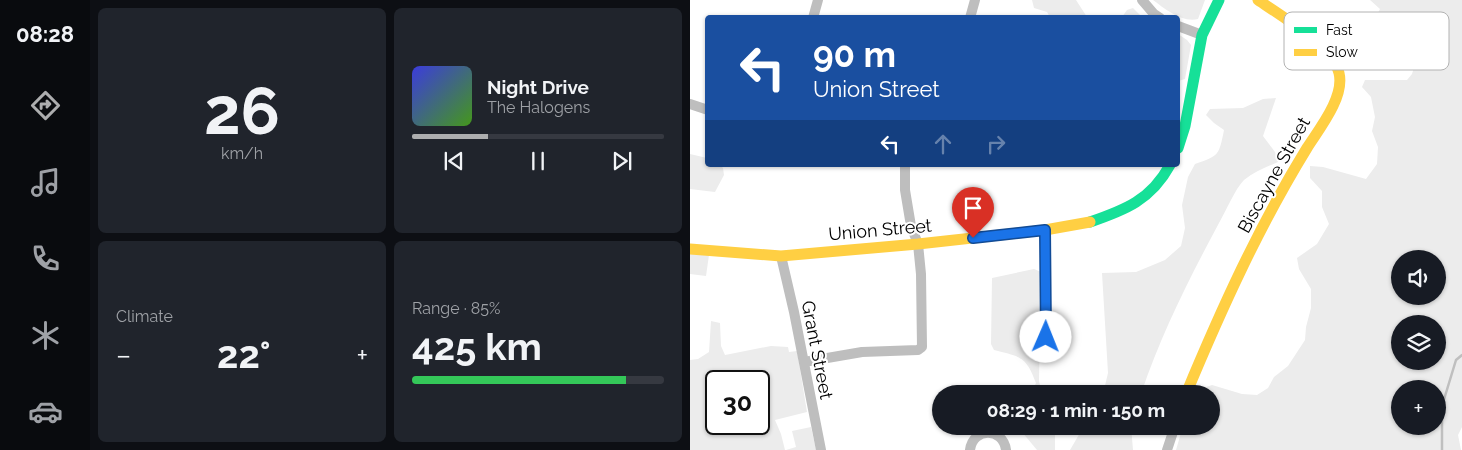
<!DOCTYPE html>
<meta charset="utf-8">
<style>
:root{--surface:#171b24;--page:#20242c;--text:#f1f3f6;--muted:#9ea1a6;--line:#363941;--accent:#adaeaf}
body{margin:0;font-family:Raleway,sans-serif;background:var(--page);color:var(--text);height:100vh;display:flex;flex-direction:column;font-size:19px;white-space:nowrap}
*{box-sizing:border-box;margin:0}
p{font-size:16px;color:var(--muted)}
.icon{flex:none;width:28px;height:28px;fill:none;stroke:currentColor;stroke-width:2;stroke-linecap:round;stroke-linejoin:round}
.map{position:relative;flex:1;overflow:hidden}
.side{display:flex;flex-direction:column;gap:8px;padding:8px;background:#0d0f14;width:600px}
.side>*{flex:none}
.banner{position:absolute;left:15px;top:15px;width:475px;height:152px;border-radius:5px;box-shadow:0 1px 4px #0004;background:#1a4fa0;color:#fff;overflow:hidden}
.fabs{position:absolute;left:701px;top:250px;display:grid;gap:10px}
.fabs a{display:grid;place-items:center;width:55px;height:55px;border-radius:50%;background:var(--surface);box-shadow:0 1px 4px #0004;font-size:25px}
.speed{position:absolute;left:15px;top:370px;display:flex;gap:10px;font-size:25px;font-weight:700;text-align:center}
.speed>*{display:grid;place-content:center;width:65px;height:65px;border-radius:50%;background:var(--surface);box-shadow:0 1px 4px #0004;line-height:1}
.speed .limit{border:2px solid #111;border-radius:8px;background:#fff;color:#111}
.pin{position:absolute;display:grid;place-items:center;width:42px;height:42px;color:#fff;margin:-51px -21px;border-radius:50% 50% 50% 0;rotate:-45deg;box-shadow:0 0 5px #0007}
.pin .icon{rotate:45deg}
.me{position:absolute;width:55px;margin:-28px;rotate:1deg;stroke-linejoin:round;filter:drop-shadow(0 0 4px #0008)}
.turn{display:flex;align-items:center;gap:18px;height:105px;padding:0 25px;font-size:22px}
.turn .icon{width:65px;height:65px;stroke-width:2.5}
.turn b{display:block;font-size:35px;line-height:42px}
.lanes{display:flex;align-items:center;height:48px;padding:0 25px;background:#0003;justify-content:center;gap:25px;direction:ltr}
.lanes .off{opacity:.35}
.big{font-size:38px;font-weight:700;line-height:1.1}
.side .card{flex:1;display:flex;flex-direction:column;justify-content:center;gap:8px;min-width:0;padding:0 18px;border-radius:8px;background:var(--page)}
.side .dial{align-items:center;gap:0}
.dial b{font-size:65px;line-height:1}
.song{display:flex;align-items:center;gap:15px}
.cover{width:60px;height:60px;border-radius:8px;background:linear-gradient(135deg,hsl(240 70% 55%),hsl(100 70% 35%))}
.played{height:5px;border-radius:2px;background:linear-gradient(90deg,var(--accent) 30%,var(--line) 30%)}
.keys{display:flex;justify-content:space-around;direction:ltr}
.heat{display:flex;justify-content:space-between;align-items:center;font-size:28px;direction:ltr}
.charge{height:8px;border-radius:4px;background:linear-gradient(90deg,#34c759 85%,var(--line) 0)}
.side .tiles{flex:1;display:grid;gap:8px;grid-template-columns:repeat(2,1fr)}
.trip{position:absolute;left:242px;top:385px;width:288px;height:50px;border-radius:25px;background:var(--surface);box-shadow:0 1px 4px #0004;font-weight:700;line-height:50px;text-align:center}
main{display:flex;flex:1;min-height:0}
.dock{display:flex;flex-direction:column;width:90px;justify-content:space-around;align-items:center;background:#090b0e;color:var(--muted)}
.dock .icon{width:35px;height:35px}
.dock .on{color:var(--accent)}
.dock b{font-size:22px;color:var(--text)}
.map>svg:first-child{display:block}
.green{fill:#ececec;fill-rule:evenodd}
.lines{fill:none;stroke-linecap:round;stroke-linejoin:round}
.stream{stroke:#bfbfbf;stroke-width:2.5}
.street{stroke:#bebebe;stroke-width:10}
.fast{stroke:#16e098;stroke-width:11}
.slow{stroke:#ffcf43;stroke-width:11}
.route-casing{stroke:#114b97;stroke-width:12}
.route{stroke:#1a73e8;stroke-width:9}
.labels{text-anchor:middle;stroke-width:4;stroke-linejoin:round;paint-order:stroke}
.street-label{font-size:18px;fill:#000;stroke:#fff}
.key{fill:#fff;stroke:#b2b2b2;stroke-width:1}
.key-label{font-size:14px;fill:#000}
</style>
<main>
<nav class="dock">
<b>08:28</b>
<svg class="icon on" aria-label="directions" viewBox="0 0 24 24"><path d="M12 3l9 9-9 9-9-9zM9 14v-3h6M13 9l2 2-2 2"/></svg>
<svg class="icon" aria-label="music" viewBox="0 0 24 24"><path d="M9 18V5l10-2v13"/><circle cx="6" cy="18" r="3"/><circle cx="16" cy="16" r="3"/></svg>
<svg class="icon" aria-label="phone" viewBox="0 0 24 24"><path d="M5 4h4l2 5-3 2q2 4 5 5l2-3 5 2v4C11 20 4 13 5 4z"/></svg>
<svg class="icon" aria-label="climate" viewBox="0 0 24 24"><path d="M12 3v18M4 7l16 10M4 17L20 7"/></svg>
<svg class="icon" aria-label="car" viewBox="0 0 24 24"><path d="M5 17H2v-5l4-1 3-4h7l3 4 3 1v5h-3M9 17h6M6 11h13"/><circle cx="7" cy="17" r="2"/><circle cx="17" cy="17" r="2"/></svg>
</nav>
<section class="side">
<div class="tiles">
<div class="card dial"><b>26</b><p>km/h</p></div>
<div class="card">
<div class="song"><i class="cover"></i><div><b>Night Drive</b><p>The Halogens</p></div></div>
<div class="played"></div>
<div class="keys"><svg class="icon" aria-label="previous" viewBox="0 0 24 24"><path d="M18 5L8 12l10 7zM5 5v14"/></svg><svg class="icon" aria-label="pause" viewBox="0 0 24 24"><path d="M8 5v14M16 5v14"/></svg><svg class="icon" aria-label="next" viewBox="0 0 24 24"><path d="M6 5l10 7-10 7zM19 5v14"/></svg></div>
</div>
<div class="card"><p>Climate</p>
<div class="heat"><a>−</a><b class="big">22°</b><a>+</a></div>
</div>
<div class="card"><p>Range · 85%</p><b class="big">425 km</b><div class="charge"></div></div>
</div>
</section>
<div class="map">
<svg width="772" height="450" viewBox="0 0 772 450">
<rect width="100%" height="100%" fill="#fff"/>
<path class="green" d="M 342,0 L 386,0 L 397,17 L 360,17 L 357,12 L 344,8 Z
M 463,0 L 515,0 L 508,19 C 492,23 475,9 463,0 Z
M 680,0 L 772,0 L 772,427 L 768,435 L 771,450 L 486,450 L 493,426 L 521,426 L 521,394 L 506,394 L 507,390 L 522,385 L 552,394 L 567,395 L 578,388 L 584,377 L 598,366 L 615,340 L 616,327 L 621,308 L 621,289 L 609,269 L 607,258 L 627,244 L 639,224 L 632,207 L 632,191 L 620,178 L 620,166 L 633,167 L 676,179 L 687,164 L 688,147 L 682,131 L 685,117 L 681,97 L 672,87 L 675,80 L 717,80 L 722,74 L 725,64 L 717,46 L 704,24 L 688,13 L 690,9 ZM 710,259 L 748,259 L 748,296 L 710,296 ZM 710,324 L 748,324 L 748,361 L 710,361 ZM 710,389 L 748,389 L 748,426 L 710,426 Z
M 443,8 L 452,17 L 432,17 L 437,10 Z
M 488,34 L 497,40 L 501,45 L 495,79 L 488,81 Z
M 586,98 L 573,136 L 585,152 L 588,162 C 576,167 564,172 554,180 C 545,189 536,211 529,223 C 499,279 471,334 451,394 L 413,394 L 418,373 L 412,273 L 446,272 L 475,260 L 491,246 L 495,228 L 492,205 L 498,177 L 505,164 C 529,156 529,155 534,130 L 524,123 L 516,115 L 520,109 L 553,108 L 573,99 Z
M 0,154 L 17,158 L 18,165 L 30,165 L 33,168 L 34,175 L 25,192 L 0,189 Z
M 0,252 L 19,255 L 16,276 L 0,274 Z
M 344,269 L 351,272 L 349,381 L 352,394 L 341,394 L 346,383 C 336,356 331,357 304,350 L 301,344 L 302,278 Z
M 21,321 L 30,323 L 31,346 L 35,355 L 81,346 L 98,347 L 99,352 L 107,351 L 117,412 L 85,420 L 91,434 L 95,450 L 0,450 L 0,360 L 8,359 L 19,352 ZM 26,381 L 69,381 L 69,424 L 26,424 Z
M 327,426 L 365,426 L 365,450 L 347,450 Z
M 394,426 L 441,426 L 443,450 L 380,450 Z
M 121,427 L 126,450 L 96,450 L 106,447 L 102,431 Z"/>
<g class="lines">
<path class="stream" d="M 752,450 L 752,406 L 766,360 L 772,355"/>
<path class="street" d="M 452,0 L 464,14 L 470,18
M 123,18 L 128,0
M 280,18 L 285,0
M 488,26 L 512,35
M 0,104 L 18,110
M 355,230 L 355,354
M 91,256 L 104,312 L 131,450
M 114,362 L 172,352 L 228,350 L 232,347 L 231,274 L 228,244 L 221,226 L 215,190 L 215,165
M 280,450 C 283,427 313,427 316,450
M 477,450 L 485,426"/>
<path class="fast" d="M 488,148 L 495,126 L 512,35 L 529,0
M 400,222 C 435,210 461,200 480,165"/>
<path class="slow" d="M 0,249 L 91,256 L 228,244 L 355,230 L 400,222
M 496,394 C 531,310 569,226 617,148 C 629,129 655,97 649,73 C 642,46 590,15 568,0"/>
</g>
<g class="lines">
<g class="route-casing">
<path id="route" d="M 283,238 L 355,230 L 356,337"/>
</g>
<use href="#route" class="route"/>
</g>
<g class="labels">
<g class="street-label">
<text transform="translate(584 175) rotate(-61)" y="6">Biscayne Street</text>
<text transform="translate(190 230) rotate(-5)" y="6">Union Street</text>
<text transform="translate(127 350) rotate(79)" y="6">Grant Street</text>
</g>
</g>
<rect x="594" y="12" width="165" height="58" rx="8" class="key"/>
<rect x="604" y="27" width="23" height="6" fill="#16e098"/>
<rect x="604" y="49" width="23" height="7" fill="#ffcf43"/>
<g class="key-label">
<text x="636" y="35">Fast</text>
<text x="636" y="57">Slow</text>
</g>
</svg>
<div class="fabs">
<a><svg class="icon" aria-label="sound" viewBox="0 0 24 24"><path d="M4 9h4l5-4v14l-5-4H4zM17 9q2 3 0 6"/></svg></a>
<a><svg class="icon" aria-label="layers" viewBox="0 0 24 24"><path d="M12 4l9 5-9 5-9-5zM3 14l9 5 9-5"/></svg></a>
<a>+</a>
</div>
<div class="speed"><div class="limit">30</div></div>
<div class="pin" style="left:283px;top:238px;background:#d93025"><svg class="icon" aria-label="arrive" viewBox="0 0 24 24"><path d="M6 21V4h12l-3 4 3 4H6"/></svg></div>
<svg class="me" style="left:356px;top:337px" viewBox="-20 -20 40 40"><circle r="19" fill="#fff"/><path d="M0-13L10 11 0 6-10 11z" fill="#1a73e8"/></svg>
<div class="trip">08:29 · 1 min · 150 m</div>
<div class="banner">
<div class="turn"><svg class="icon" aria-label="left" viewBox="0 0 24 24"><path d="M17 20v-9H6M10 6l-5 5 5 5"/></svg><div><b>90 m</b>Union Street</div></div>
<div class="lanes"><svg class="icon" aria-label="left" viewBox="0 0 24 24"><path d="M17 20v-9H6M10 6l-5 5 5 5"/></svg><svg class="icon off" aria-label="ahead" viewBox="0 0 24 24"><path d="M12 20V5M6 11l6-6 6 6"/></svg><svg class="icon off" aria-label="right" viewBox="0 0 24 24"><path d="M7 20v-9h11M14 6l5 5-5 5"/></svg></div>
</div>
</div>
</main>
